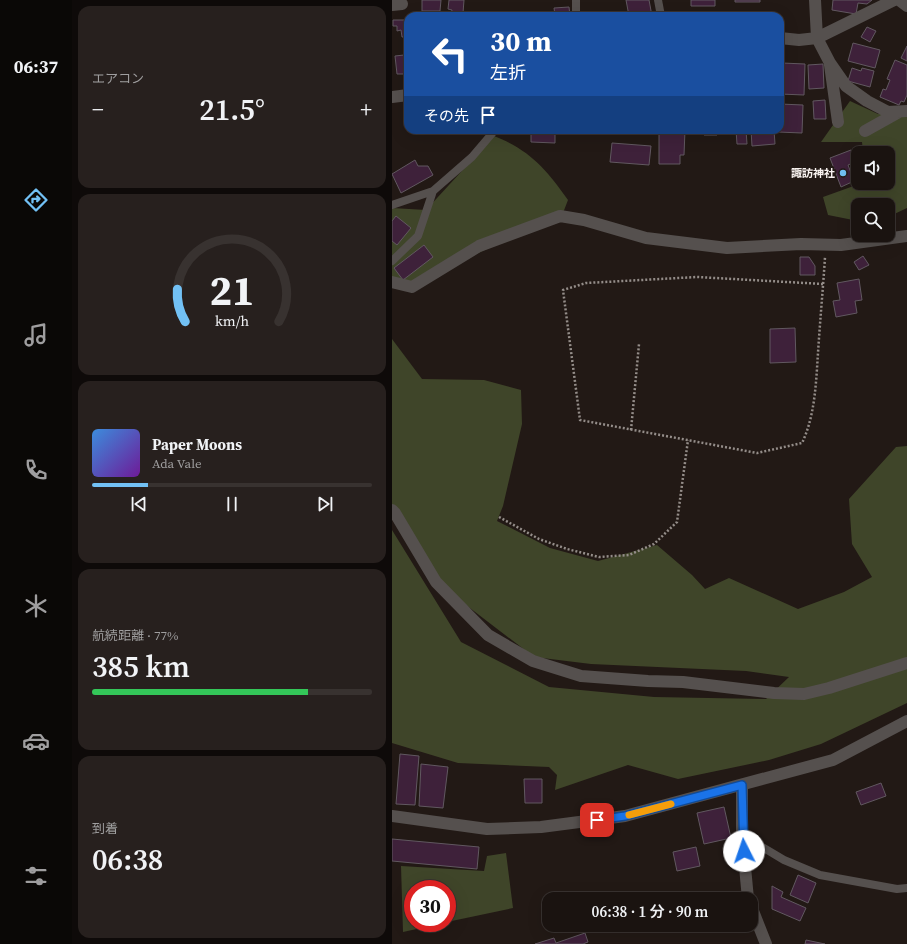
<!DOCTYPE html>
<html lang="ja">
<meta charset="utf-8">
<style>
:root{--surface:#1a1310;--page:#27201e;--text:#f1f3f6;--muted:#9f9e9f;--line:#383230;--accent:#72c1f5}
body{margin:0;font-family:"Source Serif 4","Noto Sans JP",serif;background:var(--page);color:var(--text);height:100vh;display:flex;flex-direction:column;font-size:15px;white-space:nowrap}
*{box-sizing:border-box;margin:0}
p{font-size:13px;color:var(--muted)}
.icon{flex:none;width:22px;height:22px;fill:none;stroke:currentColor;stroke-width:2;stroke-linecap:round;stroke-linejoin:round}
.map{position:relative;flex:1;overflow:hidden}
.panel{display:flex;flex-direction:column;gap:6px;padding:6px;background:#0e0a09;width:320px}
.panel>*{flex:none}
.hud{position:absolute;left:12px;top:12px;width:380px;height:122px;border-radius:12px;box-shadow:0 4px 16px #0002,0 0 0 1px var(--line);background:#1a4fa0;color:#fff;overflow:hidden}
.tools{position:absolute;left:459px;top:146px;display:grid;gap:8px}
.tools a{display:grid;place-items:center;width:44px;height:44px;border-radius:8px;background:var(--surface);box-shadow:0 4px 16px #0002,0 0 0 1px var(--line);font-size:20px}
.speed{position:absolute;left:12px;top:880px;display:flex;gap:8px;font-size:20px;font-weight:700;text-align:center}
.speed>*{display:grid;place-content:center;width:52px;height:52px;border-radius:50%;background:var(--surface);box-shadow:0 4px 16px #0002,0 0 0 1px var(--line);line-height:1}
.speed .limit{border:6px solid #d22;background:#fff;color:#111}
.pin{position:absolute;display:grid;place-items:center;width:34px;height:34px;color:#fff;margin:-17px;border-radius:8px;box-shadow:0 2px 6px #0006}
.me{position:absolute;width:44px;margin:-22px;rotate:356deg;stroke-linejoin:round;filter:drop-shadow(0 0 3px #0008)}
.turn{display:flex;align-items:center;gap:14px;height:84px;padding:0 20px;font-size:18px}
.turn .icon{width:52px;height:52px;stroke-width:2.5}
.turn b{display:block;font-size:28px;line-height:34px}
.then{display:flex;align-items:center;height:38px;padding:0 20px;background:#0003;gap:8px;font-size:15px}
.big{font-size:30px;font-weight:600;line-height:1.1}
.panel .widget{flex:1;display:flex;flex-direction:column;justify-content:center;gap:6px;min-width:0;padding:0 14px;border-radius:12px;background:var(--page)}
.panel .dial{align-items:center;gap:0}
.dial svg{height:104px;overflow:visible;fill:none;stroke:var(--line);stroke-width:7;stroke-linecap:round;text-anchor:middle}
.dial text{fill:var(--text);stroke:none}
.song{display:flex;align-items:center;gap:12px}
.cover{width:48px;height:48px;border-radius:6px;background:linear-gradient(135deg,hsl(210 70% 55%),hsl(280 70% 35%))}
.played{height:4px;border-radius:2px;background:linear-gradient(90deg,var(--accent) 20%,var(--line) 20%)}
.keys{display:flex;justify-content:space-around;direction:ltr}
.heat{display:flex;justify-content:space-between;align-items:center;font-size:22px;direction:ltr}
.charge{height:6px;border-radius:3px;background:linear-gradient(90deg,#34c759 77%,var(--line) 0)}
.trip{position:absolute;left:150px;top:892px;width:216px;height:40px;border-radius:12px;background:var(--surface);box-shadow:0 4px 16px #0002,0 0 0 1px var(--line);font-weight:600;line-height:40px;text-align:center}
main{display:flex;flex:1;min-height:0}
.tabs{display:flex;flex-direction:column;width:72px;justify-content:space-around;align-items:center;background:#0a0806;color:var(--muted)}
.tabs .icon{width:28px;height:28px}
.tabs .selected{color:var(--accent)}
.tabs b{font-size:18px;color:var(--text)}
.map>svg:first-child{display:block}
.green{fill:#3f4529}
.building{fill:#3e213a;stroke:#615860}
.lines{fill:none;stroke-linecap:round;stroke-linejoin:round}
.path{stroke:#948d89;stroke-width:2.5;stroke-dasharray:2 2;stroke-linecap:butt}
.service{stroke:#55504e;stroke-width:8}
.minor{stroke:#55504e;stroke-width:12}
.tertiary{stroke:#55504e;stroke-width:12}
.route-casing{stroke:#114b97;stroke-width:10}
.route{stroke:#1a73e8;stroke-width:7}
.slow{stroke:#f59e0b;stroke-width:7}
.poi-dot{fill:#72c1f5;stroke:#221915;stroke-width:1.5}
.labels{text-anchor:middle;stroke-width:4;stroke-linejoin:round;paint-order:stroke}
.poi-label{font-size:11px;font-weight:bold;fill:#f9f3f0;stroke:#221915;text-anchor:end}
</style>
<main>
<nav class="tabs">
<b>06:37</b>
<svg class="icon selected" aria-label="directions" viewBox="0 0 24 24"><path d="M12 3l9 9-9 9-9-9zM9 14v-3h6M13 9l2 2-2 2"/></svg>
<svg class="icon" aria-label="music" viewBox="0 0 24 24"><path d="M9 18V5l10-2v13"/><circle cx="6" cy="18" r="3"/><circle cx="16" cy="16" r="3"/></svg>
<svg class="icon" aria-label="phone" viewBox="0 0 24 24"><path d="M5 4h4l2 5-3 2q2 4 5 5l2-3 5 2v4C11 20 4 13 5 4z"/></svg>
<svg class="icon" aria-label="climate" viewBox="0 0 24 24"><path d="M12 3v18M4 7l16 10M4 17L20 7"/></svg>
<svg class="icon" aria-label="car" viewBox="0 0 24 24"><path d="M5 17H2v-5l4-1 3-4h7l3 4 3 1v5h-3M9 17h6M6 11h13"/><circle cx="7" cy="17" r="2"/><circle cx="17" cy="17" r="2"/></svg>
<svg class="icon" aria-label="filters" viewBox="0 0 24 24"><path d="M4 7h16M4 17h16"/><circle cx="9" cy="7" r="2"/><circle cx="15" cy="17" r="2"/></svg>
</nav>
<section class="panel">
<div class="widget"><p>エアコン</p>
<div class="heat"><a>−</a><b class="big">21.5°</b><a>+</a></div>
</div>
<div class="widget dial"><svg viewBox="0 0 100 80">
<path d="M14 69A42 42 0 1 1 86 69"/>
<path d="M14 69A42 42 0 0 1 8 44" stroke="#72c1f5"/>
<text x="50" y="56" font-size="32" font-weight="700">21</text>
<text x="50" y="72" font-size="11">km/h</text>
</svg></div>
<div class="widget">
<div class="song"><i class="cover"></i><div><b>Paper Moons</b><p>Ada Vale</p></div></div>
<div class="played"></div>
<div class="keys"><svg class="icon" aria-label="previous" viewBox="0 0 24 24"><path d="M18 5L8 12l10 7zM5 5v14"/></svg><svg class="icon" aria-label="pause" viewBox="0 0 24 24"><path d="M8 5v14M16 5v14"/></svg><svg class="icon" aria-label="next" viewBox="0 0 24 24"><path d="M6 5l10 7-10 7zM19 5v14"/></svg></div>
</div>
<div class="widget"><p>航続距離 · 77%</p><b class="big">385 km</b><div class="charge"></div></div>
<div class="widget"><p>到着</p><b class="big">06:38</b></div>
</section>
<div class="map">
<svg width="515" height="944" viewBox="0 0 515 944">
<rect width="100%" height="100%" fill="#221915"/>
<path class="green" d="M 458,101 L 486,114 L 515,112 L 515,208 L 496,217 L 496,205 L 466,205 L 466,221 L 436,215 L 431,197 L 470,183 L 496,183 L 496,153 L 471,153 L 470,142 L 429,142 Z
M 102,136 C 138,150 155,170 176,200 L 171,213 L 17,286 L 0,281 L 0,208 L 34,210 Z
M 0,339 L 30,379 L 92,380 L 129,390 L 130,424 L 111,506 L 105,521 L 158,548 L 206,561 L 265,545 L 300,575 L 313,589 L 337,578 L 406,609 L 452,592 L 480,577 L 460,544 L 457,499 L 504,447 L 515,446 L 515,703 L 429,744 L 377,760 L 286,779 L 236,765 L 163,790 L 165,775 L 157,767 L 66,763 L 0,743 L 0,530 L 69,642 L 157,687 L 262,697 L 374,699 L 397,677 L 354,671 L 199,664 L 142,657 L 44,582 L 0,510 Z
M 114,853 L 121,908 L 55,922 L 55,889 L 21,889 L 21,923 L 52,923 L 11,932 L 9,866 L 92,871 L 95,856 Z"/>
<path class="building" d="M 30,0 L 49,0 L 48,11 L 30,11 Z
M 57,0 L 72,0 L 71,13 L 67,13 L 67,16 L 59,16 L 60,10 L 56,9 Z
M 234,0 L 257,0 L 260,16 L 237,16 Z
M 299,0 L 323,0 L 323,6 L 299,6 Z
M 343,0 L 368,0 L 368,2 L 343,2 Z
M 441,0 L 480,0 L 475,4 L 466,3 L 464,14 L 440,10 Z
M 177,7 L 178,16 L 155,16 L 163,15 L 162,8 Z
M 1,20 L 16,20 L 16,37 L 10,37 L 9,30 L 5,31 L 5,26 L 1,26 Z
M 475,27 L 484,31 L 478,42 L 469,37 Z
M 461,43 L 488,50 L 483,68 L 456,61 Z
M 515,46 L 515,61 L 509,58 Z
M 16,48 L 16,80 L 13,80 L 12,74 L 5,74 L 3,56 L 12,55 L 12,49 Z
M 503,60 L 515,65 L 515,95 L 512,102 L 509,101 L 507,105 L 488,97 L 491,89 L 494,90 L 498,80 L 495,79 Z
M 390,63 L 413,64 L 412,95 L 388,94 Z
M 431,64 L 432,88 L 417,89 L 416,65 Z
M 460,68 L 469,71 L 470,68 L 482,71 L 478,87 L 456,81 Z
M 433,100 L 434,119 L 422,119 L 421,101 Z
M 388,104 L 411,105 L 410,133 L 386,132 L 388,130 Z
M 139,130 L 163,130 L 163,143 L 139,142 Z
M 267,130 L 293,130 L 292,155 L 288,155 L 288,164 L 267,164 Z
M 312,130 L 325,130 L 325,135 L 312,135 Z
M 344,130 L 354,130 L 355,144 L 345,144 Z
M 359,130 L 382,130 L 383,144 L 360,146 Z
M 220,143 L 259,146 L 257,165 L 218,162 Z
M 459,150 L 463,162 L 456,165 L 462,181 L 449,187 L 438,158 Z
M 23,160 L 26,166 L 36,166 L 41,175 L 9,193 L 0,174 Z
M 4,216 L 19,228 L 5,245 L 0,241 L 0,221 Z
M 32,245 L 41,257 L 11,280 L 2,268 Z
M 471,256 L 477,265 L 467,270 L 462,262 Z
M 408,257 L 417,257 L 423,266 L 423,275 L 408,275 Z
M 467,279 L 470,300 L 463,301 L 465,313 L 444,317 L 441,301 L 448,300 L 445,283 Z
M 403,328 L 404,362 L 378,363 L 378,329 Z
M 8,754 L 27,756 L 23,805 L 4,804 Z
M 29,764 L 56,767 L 51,808 L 27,806 Z
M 132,779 L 150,779 L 150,803 L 133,803 Z
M 489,783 L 494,796 L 469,805 L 464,792 Z
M 332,807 L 339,838 L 312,844 L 305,813 Z
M 0,839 L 87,847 L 85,869 L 0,861 Z
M 304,847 L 308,866 L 285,871 L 281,852 Z
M 406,875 L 424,883 L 416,903 L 398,895 Z
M 380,886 L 391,892 L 389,897 L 414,908 L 408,921 L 380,909 Z
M 170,925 L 196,925 L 172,932 Z
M 193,933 L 196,942 L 191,944 L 143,944 L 162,938 L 164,943 Z
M 414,940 L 433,944 L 413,944 Z"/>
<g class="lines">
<path class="path" d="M 431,284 L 305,277 L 194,283 L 171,290 L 188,420 L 365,453 L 410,443 C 423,416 424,383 426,353 C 428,321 431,289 433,257
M 239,430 L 247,344
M 107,517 L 147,539 L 175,549 L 207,557 L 237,555 L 262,544 L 285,522 L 296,440"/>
<path class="service" d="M 184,0 L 184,16
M 266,0 L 269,16
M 0,205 L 41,191
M 0,261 L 26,236 L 41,191 L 80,157 L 103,130
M 350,835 L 392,860 L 428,875 L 505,889 L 515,888"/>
<path class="minor" d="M 423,0 L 425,38 L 438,63 L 454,86 L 475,101 L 496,112 L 515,111
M 507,0 L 515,6
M 0,5 L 10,4
M 388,38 L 407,40 L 425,38 L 502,0
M 438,65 L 446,122
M 473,131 L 507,112
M 0,282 L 20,287 L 87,246 L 168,216 L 192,220 L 254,238 L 335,248 L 409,244 L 449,245 L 515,236
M 0,510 L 3,513 L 44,582 L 96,635 L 141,661 L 189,676 L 256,681 L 291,682 L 382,693 L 412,694 L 437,688 L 515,663
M 350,785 L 350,835 L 356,899
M 359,906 L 374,944"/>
<path class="tertiary" d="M 0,97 L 16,95
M 0,816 L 95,829 L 149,827 L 233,816 L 441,760 L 515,721"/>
</g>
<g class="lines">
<g class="route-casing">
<path id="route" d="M 205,820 L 233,816 L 350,785 L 352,851"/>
</g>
<use href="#route" class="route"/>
<path class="slow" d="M 237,815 L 279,804"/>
</g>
<circle class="poi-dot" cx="451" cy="173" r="4"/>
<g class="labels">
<g class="poi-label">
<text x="443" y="177">諏訪神社</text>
</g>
</g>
</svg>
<div class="tools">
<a><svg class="icon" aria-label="sound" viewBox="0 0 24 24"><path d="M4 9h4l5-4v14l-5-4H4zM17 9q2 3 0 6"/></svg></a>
<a><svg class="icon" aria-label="search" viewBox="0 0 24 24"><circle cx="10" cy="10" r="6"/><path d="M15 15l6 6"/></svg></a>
</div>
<div class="speed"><div class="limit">30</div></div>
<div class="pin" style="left:205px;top:820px;background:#d93025"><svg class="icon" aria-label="arrive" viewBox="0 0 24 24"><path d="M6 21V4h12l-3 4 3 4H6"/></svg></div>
<svg class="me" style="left:352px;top:851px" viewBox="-20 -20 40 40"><circle r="19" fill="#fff"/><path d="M0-13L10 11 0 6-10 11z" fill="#1a73e8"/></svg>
<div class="trip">06:38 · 1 分 · 90 m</div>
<div class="hud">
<div class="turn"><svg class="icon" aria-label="left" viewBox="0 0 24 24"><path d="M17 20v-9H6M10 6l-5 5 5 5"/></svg><div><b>30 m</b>左折</div></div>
<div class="then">その先<svg class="icon" aria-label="arrive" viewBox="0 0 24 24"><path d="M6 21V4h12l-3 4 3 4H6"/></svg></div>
</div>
</div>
</main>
